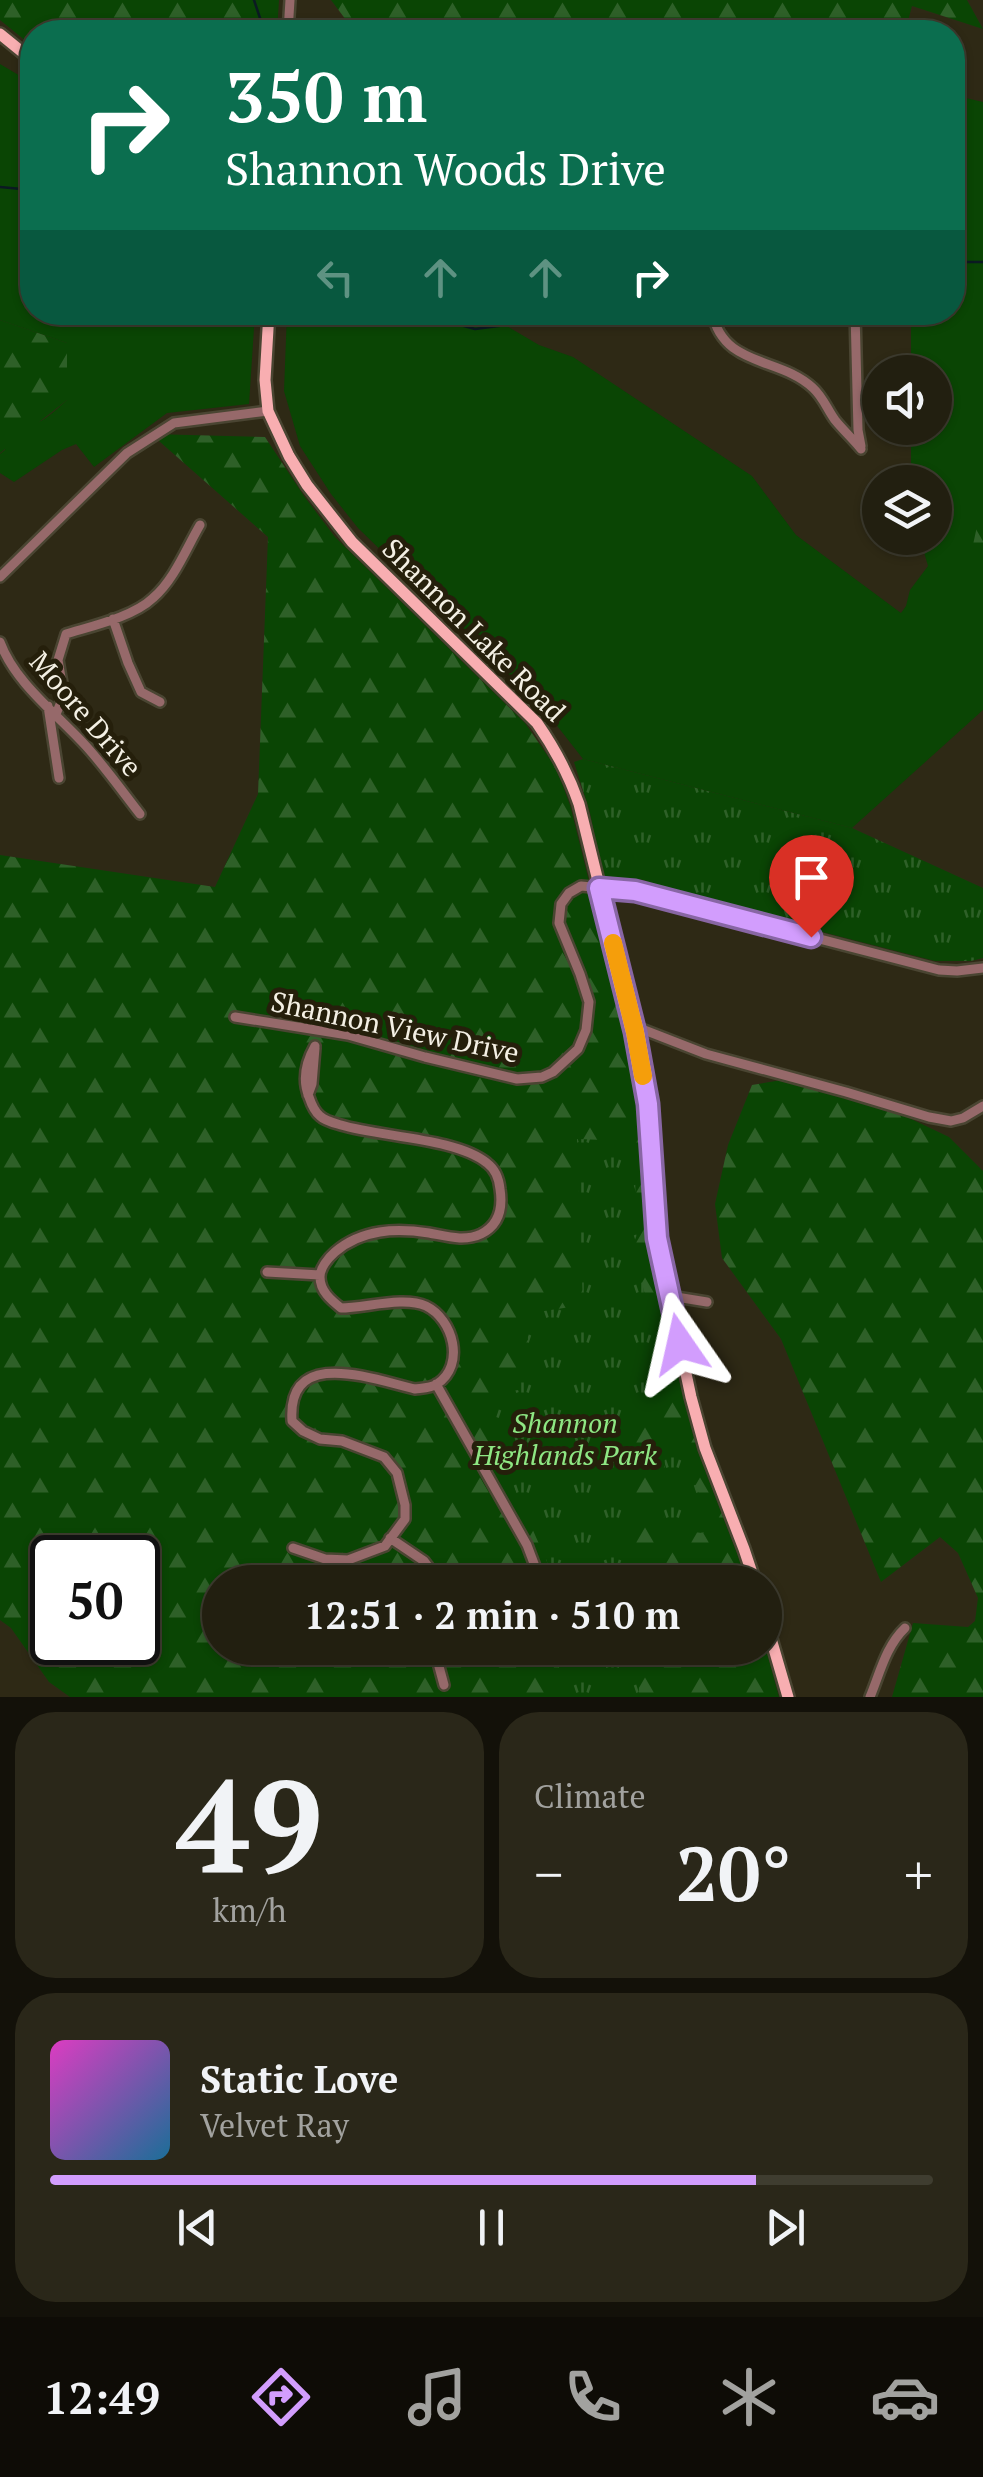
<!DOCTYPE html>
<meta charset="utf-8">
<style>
:root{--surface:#221f10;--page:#2a2719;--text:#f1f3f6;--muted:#a2a29f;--line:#3f3d30;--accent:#d29dfd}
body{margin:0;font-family:"PT Serif",serif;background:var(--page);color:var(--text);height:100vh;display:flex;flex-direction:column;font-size:38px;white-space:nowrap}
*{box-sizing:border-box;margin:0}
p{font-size:32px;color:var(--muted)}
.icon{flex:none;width:55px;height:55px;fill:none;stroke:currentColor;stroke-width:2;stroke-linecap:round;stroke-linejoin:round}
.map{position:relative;height:1697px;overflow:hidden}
.details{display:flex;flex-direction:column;gap:15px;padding:15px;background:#131109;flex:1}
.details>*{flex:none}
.hud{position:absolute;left:20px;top:20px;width:945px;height:305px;border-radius:40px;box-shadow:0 2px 8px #0004,0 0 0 2px var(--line);background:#0b6e4f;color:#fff;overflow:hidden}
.tools{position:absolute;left:862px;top:355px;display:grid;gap:20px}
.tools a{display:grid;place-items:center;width:90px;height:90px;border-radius:50%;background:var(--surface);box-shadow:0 2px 8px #0004,0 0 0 2px var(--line);font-size:50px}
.speed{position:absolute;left:30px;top:1535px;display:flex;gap:20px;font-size:50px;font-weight:700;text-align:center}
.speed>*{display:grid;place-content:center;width:130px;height:130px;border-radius:50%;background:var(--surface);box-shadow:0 2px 8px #0004,0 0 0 2px var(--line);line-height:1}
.speed .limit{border:5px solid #111;border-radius:15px;background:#fff;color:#111}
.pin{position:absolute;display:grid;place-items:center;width:85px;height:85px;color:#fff;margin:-102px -42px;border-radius:50% 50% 50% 0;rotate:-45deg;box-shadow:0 0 10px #0007}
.pin .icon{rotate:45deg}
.me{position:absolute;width:110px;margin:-55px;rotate:349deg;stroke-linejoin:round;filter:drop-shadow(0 0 8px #0008)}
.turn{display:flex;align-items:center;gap:35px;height:210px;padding:0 40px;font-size:45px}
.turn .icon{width:130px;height:130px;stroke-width:2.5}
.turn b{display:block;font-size:70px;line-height:85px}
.lanes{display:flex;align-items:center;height:95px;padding:0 40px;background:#0003;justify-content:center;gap:50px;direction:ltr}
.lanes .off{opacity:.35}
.big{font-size:75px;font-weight:700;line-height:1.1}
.details .widget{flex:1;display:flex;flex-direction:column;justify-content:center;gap:15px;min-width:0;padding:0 35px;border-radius:40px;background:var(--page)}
.details .dial{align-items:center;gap:0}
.dial b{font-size:130px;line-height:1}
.song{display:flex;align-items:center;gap:30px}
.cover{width:120px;height:120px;border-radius:15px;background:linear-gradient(135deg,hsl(310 70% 55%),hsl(200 70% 35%))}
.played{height:10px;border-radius:5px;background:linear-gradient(90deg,var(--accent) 80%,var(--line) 80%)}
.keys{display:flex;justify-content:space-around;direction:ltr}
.heat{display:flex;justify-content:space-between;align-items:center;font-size:55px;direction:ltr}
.details .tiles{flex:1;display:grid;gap:15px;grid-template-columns:1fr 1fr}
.widget:last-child{grid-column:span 2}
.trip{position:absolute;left:202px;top:1565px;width:580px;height:100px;border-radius:50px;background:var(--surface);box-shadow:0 2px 8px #0004,0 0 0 2px var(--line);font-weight:700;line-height:100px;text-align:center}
.menu{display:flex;height:160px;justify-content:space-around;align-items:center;background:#0e0c06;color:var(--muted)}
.menu .icon{width:70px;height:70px}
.menu .active{color:var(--accent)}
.menu b{font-size:45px;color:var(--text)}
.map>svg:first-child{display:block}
.green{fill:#0a4504}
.forest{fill:url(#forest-firs);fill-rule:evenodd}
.park{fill:url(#park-tufts)}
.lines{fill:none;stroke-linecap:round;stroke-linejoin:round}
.stream{stroke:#0b1a22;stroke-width:2.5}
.minor-casing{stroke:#4a4532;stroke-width:14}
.major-casing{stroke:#4a4532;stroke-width:16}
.minor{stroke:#96696a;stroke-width:9}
.major{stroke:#f8aeb1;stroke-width:11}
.route-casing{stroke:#8866a4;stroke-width:25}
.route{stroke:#d29dfd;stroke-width:18}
.slow{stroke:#f59e0b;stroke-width:18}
.labels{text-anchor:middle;stroke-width:10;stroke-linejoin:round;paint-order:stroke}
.street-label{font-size:28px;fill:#f4f0e4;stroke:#251f0b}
.park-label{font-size:28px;font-style:italic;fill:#8ee783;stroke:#251f0b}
</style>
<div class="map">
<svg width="983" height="1697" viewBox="0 0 983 1697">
<defs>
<pattern id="forest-firs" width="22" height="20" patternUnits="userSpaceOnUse" patternTransform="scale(2.5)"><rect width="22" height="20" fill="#0a4504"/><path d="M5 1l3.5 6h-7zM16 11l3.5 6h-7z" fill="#2e6028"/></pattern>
<pattern id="park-tufts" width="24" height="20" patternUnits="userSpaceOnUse" patternTransform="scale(2.5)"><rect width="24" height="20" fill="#0a4504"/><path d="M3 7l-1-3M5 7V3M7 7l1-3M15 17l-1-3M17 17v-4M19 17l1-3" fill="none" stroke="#2e6028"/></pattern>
</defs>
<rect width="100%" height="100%" fill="#2e2915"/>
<path class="green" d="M 0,64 L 32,83 L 32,312 L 255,313 L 249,404 L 167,413 L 94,467 L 76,444 L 62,450 L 14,482 L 0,473 L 0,454 L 5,450 C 8,426 22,430 41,421 C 50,416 59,407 67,400 L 67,343 L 0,320 Z
M 953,95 L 983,102 L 983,710 L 852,828 L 583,759 L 544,709 L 358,528 L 331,494 L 300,446 L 284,391 L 287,313 L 485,313 L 539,345 L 573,357 L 752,476 L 796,535 L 901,613 L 906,606 L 910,590 L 928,566 L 920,538 L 935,538 L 935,482 L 911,482 L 911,428 L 935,428 L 935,372 L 911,372 L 911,313 L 952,312 Z"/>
<path class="forest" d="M 0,0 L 279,0 L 277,32 L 32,32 L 32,46 L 0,20 Z
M 331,0 L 967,0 L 983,29 L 912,6 L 905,32 L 355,32 Z
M 0,320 L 67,343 L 67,400 L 0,453 Z
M 151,434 L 265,437 L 304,496 L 335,537 L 525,723 L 554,765 L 563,786 L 570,805 L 619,1001 L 635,1077 L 662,1314 L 697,1449 L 748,1582 L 220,1582 L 220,1648 L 765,1648 L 765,1645 L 779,1697 L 70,1697 L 49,1682 L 11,1628 L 0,1620 L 0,855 L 215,887 L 258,794 L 268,537 ZM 52,1558 L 138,1558 L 138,1642 L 52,1642 Z
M 983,499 L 983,577 L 969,563 Z
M 806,1076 L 863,1096 L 949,1137 L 983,1171 L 983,1697 L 892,1697 L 913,1623 L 968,1627 L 975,1621 L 978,1598 L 958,1553 L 940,1537 L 881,1582 L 781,1339 L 722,1258 L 715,1204 L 728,1145 L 752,1085 Z"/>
<path class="park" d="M 583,759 L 852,828 L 983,888 L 983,958 L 971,961 L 935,961 L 675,894 L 644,880 L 603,876 L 590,813 L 574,762 Z
M 577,1139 L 631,1141 L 634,1146 L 636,1208 L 639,1229 L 627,1261 L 642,1283 L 664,1370 L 635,1424 L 628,1480 L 629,1522 L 620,1521 C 620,1538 618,1554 638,1560 L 638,1582 L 556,1582 L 490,1434 L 502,1392 L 519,1390 L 529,1348 L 525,1314 L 583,1305 Z
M 669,1431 L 678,1433 L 681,1437 L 697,1489 L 717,1535 L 664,1528 L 665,1437 Z
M 560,1648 L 638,1648 L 639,1695 L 637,1697 L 556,1697 Z"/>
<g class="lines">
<path class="stream" d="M 254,0 L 261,21 L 259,32
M 0,187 L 32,190
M 952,262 L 983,262
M 413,312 L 475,329 L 606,312"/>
<g class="minor-casing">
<path id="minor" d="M 288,32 L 290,0
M 712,312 C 723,368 779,356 813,388 C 823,397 827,409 835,420 C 843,430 853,439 861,449
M 855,312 L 858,430 L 861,446
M 0,577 L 127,453 L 174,423 L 268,411
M 113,619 L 128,663 L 141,692 L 160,702
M 0,642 C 15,683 57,714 86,746 C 105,767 122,791 140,814
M 48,706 L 59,778
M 56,714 L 64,695 L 58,660 L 66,634 C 92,626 133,617 153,598 C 174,580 186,549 200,525
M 235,1017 L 348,1035 L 425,1057 L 517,1079 L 542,1077 L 553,1072 L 578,1049 L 586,1030 L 589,1002 L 580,974 L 559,923 L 561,904 L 569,893 L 581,886 L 635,891 L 939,970 L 957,971 L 983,968
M 634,1026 L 706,1054 L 846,1092 L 929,1117 L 951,1121 L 963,1118 L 983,1106
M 308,1095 L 312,1084 L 315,1048
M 267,1272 L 320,1275
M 670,1296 L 707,1302
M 436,1384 L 527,1545 L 541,1582
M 390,1538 L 424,1561 L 433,1573
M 293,1548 L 325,1559 L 348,1560 L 385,1546 L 405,1519 L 405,1505 L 397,1473 L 384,1457 L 342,1441 L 320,1439 L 303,1431 L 292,1421 C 287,1346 372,1379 415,1389 C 423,1388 431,1388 437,1384 C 466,1365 453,1319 426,1306 C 404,1296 365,1308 341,1308 C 331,1300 320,1291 320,1277 C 320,1268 328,1258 335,1252 C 362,1229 396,1228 429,1233 C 446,1236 464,1242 481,1234 C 499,1225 503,1208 500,1189 C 499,1179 495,1169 487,1163 C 457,1138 380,1137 341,1125 C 334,1123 325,1121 320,1116 C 315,1112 311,1103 309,1097 C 302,1080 306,1062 315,1046
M 348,1560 L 356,1577 L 362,1582
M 434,1648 L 444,1685
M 870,1697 C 880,1673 886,1646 905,1628"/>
</g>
<g class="major-casing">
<path id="major" d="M 0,34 L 32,60
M 269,312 L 265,380 L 268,411 L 289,456 L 307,485 L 352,542 L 537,723 C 555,749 569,775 579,804 L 635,1031 L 648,1104 L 657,1238 L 691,1397 L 705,1448 L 744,1549 L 755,1582
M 765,1618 L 788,1697"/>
</g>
<use href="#minor" class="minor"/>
<use href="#major" class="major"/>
</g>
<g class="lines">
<g class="route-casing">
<path id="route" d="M 680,1344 L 657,1238 L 648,1104 L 635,1032 L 599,888 L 635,891 L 811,937"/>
</g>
<use href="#route" class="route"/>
<path class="slow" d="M 613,943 L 635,1032 L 643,1076"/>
</g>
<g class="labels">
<g class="street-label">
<text transform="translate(474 630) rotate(45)" y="10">Shannon Lake Road</text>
<text transform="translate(86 714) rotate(49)" y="10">Moore Drive</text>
<text transform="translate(395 1027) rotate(12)" y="10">Shannon View Drive</text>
</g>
<g class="park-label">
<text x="565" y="1433">Shannon<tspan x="565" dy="32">Highlands Park</tspan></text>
</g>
</g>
</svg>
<div class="tools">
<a><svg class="icon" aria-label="sound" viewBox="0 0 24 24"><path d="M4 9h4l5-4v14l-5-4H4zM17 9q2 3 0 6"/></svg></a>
<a><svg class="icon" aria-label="layers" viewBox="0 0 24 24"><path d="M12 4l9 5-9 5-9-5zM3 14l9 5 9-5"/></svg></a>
</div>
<div class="speed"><div class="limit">50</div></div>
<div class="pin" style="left:811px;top:937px;background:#d93025"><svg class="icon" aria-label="arrive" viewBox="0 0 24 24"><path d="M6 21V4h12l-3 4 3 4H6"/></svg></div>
<svg class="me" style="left:680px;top:1344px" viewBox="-20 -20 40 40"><path d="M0-17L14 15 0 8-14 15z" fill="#d29dfd" stroke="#fff" stroke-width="4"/></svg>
<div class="trip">12:51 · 2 min · 510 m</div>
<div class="hud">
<div class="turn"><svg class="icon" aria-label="right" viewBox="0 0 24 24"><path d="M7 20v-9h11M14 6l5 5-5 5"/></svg><div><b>350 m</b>Shannon Woods Drive</div></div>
<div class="lanes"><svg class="icon off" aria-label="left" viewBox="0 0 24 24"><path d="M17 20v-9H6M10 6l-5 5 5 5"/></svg><svg class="icon off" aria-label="ahead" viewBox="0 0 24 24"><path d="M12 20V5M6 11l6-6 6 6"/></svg><svg class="icon off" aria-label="ahead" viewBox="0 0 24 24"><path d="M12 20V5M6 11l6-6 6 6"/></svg><svg class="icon" aria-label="right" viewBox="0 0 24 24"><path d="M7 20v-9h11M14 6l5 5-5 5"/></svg></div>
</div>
</div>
<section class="details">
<div class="tiles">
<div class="widget dial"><b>49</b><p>km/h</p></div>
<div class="widget"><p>Climate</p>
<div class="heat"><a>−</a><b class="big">20°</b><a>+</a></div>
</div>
<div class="widget">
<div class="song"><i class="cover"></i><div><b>Static Love</b><p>Velvet Ray</p></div></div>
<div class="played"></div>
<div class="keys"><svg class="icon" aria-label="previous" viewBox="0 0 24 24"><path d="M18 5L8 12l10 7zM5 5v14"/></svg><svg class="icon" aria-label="pause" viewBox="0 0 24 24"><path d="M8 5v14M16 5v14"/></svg><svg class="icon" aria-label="next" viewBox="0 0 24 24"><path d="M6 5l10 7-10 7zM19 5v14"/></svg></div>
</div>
</div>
</section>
<nav class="menu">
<b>12:49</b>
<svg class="icon active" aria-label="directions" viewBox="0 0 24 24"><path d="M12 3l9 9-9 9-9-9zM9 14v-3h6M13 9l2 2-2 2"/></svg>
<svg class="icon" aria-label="music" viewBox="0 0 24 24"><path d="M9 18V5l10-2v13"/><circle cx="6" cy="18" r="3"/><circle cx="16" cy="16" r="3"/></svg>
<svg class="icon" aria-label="phone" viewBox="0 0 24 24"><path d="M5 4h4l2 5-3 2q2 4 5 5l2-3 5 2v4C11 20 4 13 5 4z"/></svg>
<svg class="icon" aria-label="climate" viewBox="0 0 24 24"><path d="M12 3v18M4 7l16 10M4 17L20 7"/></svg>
<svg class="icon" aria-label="car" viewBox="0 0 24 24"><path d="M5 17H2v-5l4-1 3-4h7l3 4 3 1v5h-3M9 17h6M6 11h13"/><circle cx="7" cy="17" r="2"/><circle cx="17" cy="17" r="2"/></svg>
</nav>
